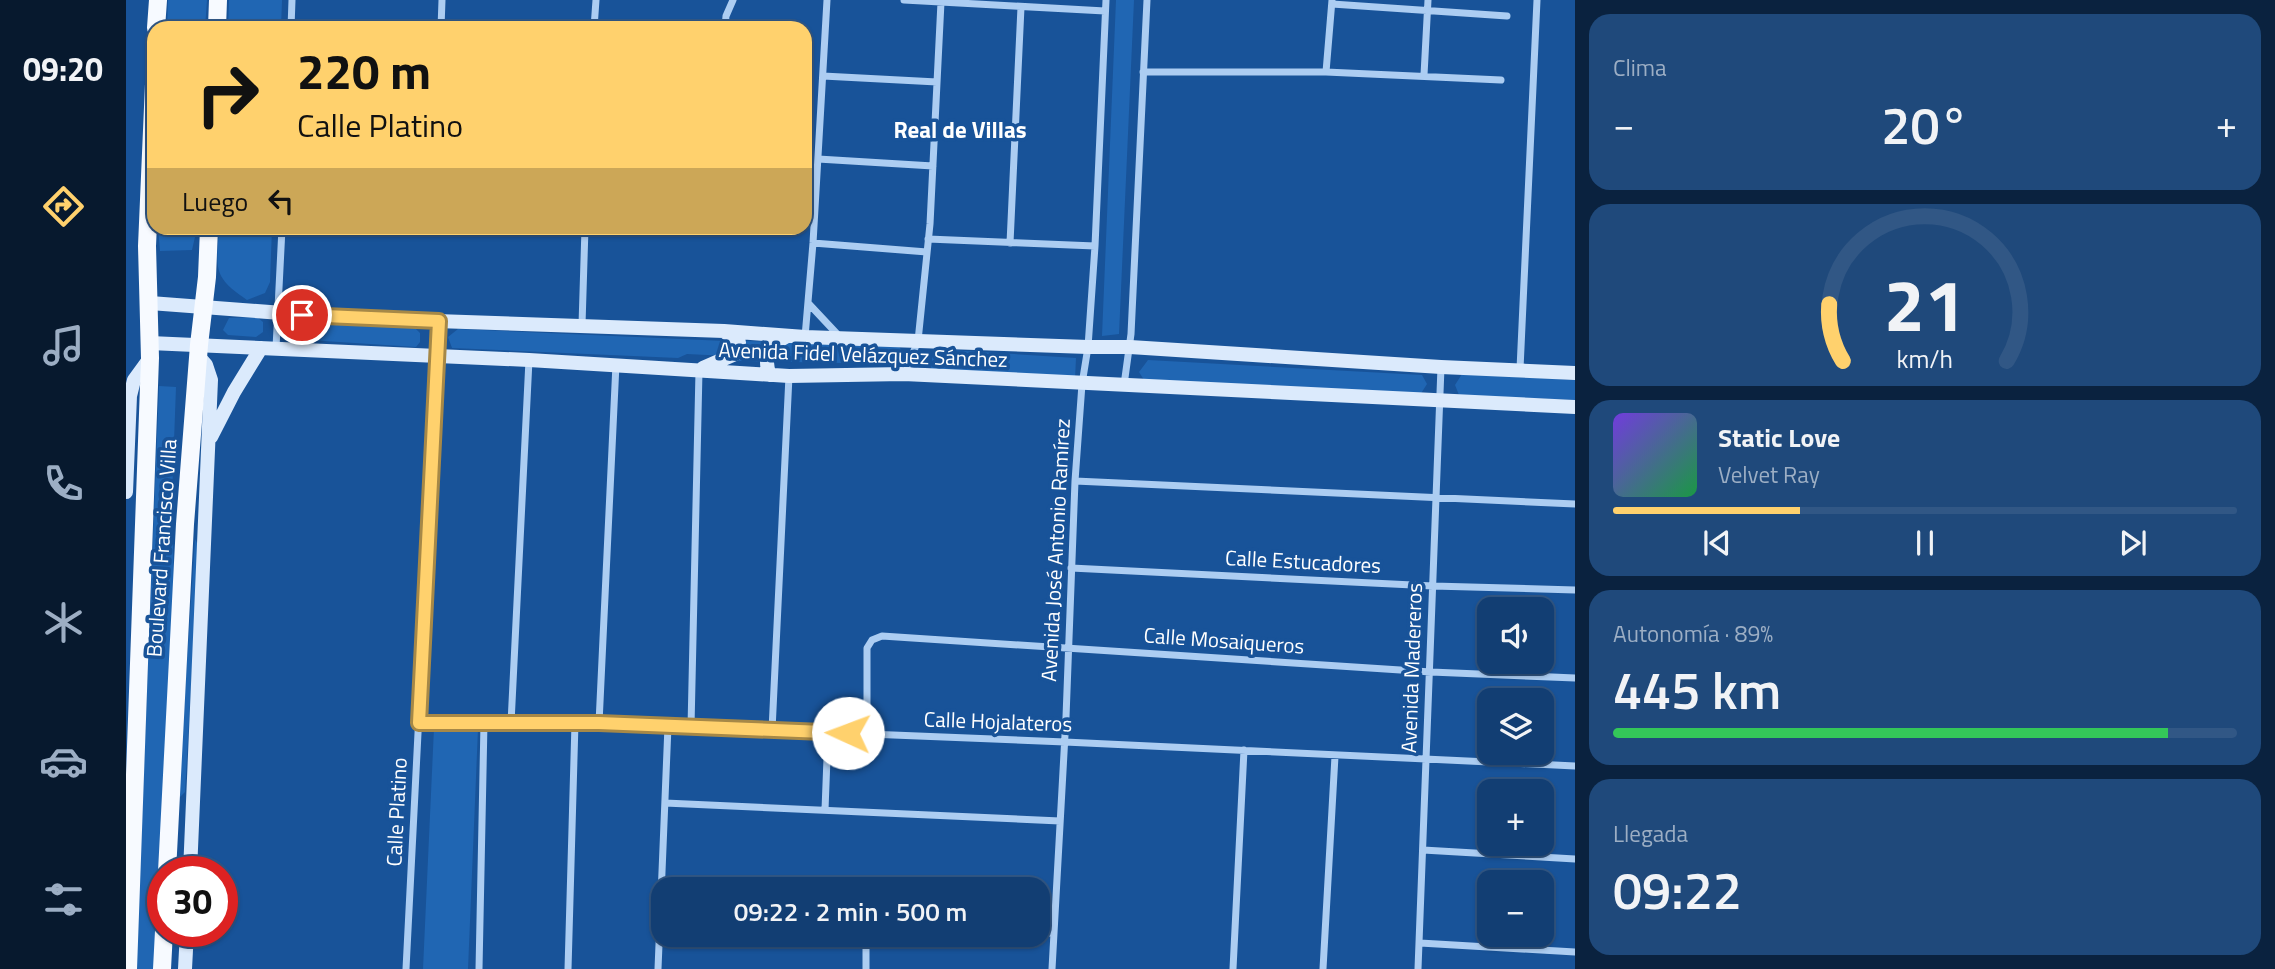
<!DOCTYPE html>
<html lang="es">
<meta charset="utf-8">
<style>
:root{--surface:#123e73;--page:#1f497b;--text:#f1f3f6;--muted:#9caec4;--line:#315785;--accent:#ffd16d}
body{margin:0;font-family:"Titillium Web",sans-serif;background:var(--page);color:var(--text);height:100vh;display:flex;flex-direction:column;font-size:26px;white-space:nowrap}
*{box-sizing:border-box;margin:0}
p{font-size:23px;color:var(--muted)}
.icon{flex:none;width:38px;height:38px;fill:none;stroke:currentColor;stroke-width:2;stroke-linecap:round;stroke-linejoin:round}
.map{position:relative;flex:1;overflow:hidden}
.side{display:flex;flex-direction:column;gap:14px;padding:14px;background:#0a223f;width:700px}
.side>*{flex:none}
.hud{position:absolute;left:21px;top:21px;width:665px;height:214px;border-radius:21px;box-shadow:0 2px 5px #0004,0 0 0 2px var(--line);background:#ffd16d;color:#111;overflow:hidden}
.buttons{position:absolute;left:1351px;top:597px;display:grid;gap:14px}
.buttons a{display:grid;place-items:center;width:77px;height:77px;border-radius:14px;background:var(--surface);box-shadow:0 2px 5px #0004,0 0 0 2px var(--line);font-size:35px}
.speed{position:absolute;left:21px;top:856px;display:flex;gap:14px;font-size:35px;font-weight:700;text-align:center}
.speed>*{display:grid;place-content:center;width:91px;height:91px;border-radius:50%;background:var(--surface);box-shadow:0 2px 5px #0004,0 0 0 2px var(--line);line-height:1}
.speed .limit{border:10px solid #d22;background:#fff;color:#111}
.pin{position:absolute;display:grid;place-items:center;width:60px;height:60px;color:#fff;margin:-30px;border:4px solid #fff;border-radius:50%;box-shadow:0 2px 7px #0007}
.me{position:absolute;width:77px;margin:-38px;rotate:272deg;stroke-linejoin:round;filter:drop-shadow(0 0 5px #0008)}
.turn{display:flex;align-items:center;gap:24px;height:147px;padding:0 35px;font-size:32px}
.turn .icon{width:91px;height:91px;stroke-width:2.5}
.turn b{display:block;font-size:49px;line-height:60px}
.then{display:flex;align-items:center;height:66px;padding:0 35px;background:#0003;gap:14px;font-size:26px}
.big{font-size:52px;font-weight:600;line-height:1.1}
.side .tile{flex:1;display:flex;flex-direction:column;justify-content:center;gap:10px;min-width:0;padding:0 24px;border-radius:21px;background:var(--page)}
.side .dial{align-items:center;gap:0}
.dial svg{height:182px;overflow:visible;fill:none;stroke:var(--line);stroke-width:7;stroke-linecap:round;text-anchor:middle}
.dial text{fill:var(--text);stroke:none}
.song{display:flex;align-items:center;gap:21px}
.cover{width:84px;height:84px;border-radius:10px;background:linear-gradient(135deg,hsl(260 70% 55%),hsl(140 70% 35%))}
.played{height:7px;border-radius:4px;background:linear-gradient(90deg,var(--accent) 30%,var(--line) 30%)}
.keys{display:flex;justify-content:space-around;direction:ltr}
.heat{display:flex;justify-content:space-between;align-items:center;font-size:38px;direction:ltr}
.charge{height:10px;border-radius:5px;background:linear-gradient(90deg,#34c759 89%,var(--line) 0)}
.trip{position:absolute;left:525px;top:877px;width:399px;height:70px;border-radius:21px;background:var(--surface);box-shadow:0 2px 5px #0004,0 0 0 2px var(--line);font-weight:600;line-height:70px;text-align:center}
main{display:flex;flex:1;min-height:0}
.tab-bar{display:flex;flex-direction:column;width:126px;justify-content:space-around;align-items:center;background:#07192e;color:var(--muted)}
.tab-bar .icon{width:49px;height:49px}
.tab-bar .current{color:var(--accent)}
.tab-bar b{font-size:32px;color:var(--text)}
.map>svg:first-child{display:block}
.green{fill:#2066b3}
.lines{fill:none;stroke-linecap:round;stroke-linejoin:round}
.street{stroke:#accdf2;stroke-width:7}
.secondary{stroke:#dbeafc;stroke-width:14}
.primary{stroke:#f7faff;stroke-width:18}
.route-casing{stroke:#a68847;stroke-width:18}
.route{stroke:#ffd16d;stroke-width:12}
.labels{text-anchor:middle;stroke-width:7;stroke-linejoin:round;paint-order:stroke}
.street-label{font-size:21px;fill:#fff;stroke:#185399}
.neighbourhood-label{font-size:23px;font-weight:bold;fill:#fff;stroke:#185399}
</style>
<main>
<nav class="tab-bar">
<b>09:20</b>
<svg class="icon current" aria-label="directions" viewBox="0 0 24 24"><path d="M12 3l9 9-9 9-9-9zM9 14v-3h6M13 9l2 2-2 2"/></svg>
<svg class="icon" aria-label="music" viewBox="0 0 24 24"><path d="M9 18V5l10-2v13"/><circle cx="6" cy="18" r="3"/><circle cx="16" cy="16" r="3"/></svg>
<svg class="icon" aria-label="phone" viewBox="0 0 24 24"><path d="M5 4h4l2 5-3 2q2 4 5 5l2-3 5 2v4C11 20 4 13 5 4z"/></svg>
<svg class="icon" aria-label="climate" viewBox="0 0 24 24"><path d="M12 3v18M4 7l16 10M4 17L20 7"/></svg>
<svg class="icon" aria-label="car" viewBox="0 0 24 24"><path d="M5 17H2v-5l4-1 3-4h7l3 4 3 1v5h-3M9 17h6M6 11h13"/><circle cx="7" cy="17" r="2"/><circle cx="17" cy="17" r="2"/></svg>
<svg class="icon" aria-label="filters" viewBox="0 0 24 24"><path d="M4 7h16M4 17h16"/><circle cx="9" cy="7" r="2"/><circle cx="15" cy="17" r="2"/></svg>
</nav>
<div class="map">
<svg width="1449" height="969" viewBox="0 0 1449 969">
<rect width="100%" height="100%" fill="#185399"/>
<path class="green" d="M 42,0 L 81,0 L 79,28 L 41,28 Z
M 103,0 L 156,0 L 155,28 L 102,28 Z
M 990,0 L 1008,0 L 993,334 L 976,336 Z
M 32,228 L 71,228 L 66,250 L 34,251 Z
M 93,228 L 146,228 L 144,282 L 139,293 L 121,300 C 85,276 91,268 93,228 Z
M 131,317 L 137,322 L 137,332 L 130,337 L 102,335 L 97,330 L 103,318 Z
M 172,320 L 287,326 L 294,333 L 294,342 L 290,347 L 167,339 L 162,332 L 163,326 Z
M 332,329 L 599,341 L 606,350 L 601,356 L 561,354 L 552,358 L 326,348 L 322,337 Z
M 619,341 L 772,345 L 778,354 L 771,364 L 612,361 L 618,352 Z
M 807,349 L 950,358 L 949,379 L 805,370 Z
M 1022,360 L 1296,375 L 1301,384 L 1294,395 L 1018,380 L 1013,372 Z
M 1336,374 L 1449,380 L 1449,400 L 1333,395 L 1329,385 Z
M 33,386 L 50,387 L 46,496 L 48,588 L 29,969 L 10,969 Z
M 69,539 L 73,547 L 59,792 L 52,799 Z
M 308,728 L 352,729 L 342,969 L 297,969 Z"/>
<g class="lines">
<path class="street" d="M 778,0 L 979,11
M 1206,4 L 1381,16
M 165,28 L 166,0
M 315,28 L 316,0
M 468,28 L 470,0
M 599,28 L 600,16 L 607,0
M 1017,72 L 1200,72 L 1375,80
M 1200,72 L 1206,0
M 1298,75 L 1302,0
M 697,76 L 811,82
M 692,159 L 807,166
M 802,239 L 969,246
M 687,243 L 801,252
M 884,243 L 895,7
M 683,304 L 713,336
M 456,325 L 459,228
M 679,337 L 687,243 L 701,0
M 150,348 L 156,228
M 1394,369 L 1411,0
M 778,374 L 792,341 L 804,224 L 815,2
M 998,385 L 1005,334 L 1021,0
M 949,481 L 1449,504
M 945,568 L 1307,586 L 1449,590
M 293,723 L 473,723 L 939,742 L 1449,766
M 385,723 L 403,360
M 473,723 L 490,364
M 565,727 L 573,371
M 646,730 L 663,376
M 741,734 L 741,648 L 746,640 L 756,636 L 1305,672 L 1449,678
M 539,803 L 934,821
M 699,810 L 702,732
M 1297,850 L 1449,859
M 912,933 L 928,933
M 740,934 L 740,969
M 1294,943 L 1449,952
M 280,969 L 313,321
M 353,969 L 358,723
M 442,969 L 449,723
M 532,969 L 542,726
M 926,969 L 940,717 L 949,481 L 956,384 L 962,347 L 969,246 L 980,0
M 1107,969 L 1118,750
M 1197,969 L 1209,756
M 1292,969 L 1315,367"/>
<path class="secondary" d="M 24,303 L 222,318 L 598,331 L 679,337 L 962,347 L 1004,347 L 1315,367 L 1449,373
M 24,343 L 403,360 L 663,376 L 778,374 L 1449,407
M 577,368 L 609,354 L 613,343 L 598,331
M 644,375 C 636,356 644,345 661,336
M 85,437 L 108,392 L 135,348
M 0,492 L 4,396 L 8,380 L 24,358
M 64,872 L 85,380 L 80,365 L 72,356
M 59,969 L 61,931"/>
<path class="primary" d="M 30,28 L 32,0
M 91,28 L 92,0
M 41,872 L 59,524 L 73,345 L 81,277 L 83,228
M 2,969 L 24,358 L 21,246 L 28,84
M 36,969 L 38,931"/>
</g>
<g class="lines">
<g class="route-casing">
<path id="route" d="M 176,315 L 313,321 L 293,723 L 473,723 L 722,733"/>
</g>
<use href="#route" class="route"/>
</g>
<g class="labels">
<g class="street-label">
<text transform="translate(737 355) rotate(2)" y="7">Avenida Fidel Velázquez Sánchez</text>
<text transform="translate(36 548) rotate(-86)" y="7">Boulevard Francisco Villa</text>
<text transform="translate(930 550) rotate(-87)" y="7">Avenida José Antonio Ramírez</text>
<text transform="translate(1177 562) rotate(3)" y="7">Calle Estucadores</text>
<text transform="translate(1098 641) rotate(4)" y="7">Calle Mosaiqueros</text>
<text transform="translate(1286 668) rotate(-88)" y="7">Avenida Madereros</text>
<text transform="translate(872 722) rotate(2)" y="7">Calle Hojalateros</text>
<text transform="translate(271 812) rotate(-87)" y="7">Calle Platino</text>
</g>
<g class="neighbourhood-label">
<text x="834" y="138">Real de Villas</text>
</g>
</g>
</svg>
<div class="buttons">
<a><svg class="icon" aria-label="sound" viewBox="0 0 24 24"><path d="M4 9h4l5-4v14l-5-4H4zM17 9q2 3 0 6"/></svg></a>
<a><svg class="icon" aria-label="layers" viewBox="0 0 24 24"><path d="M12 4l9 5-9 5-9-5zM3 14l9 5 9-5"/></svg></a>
<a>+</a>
<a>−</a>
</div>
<div class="speed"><div class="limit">30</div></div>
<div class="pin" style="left:176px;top:315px;background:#d93025"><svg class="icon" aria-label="arrive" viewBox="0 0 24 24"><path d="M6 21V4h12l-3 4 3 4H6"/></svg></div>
<svg class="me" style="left:722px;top:733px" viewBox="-20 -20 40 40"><circle r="19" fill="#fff"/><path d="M0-13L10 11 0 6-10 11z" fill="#ffd16d"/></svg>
<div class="trip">09:22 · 2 min · 500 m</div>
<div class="hud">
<div class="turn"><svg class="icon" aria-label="right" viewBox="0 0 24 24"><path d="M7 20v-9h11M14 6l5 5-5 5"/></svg><div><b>220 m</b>Calle Platino</div></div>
<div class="then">Luego<svg class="icon" aria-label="left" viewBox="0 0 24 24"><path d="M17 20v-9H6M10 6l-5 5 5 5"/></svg></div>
</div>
</div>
<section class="side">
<div class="tile"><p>Clima</p>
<div class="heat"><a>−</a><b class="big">20°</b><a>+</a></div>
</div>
<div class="tile dial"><svg viewBox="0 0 100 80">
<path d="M14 69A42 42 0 1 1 86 69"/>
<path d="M14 69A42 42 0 0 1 8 44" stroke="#ffd16d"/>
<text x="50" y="56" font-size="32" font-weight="700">21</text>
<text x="50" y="72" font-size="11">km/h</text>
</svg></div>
<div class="tile">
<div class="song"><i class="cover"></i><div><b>Static Love</b><p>Velvet Ray</p></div></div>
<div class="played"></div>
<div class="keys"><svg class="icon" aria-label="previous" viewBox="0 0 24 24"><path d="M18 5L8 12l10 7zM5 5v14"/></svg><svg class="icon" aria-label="pause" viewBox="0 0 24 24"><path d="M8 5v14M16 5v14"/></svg><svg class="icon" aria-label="next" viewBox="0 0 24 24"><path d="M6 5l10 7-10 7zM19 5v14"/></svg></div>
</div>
<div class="tile"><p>Autonomía · 89%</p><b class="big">445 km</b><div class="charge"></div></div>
<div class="tile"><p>Llegada</p><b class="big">09:22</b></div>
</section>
</main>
